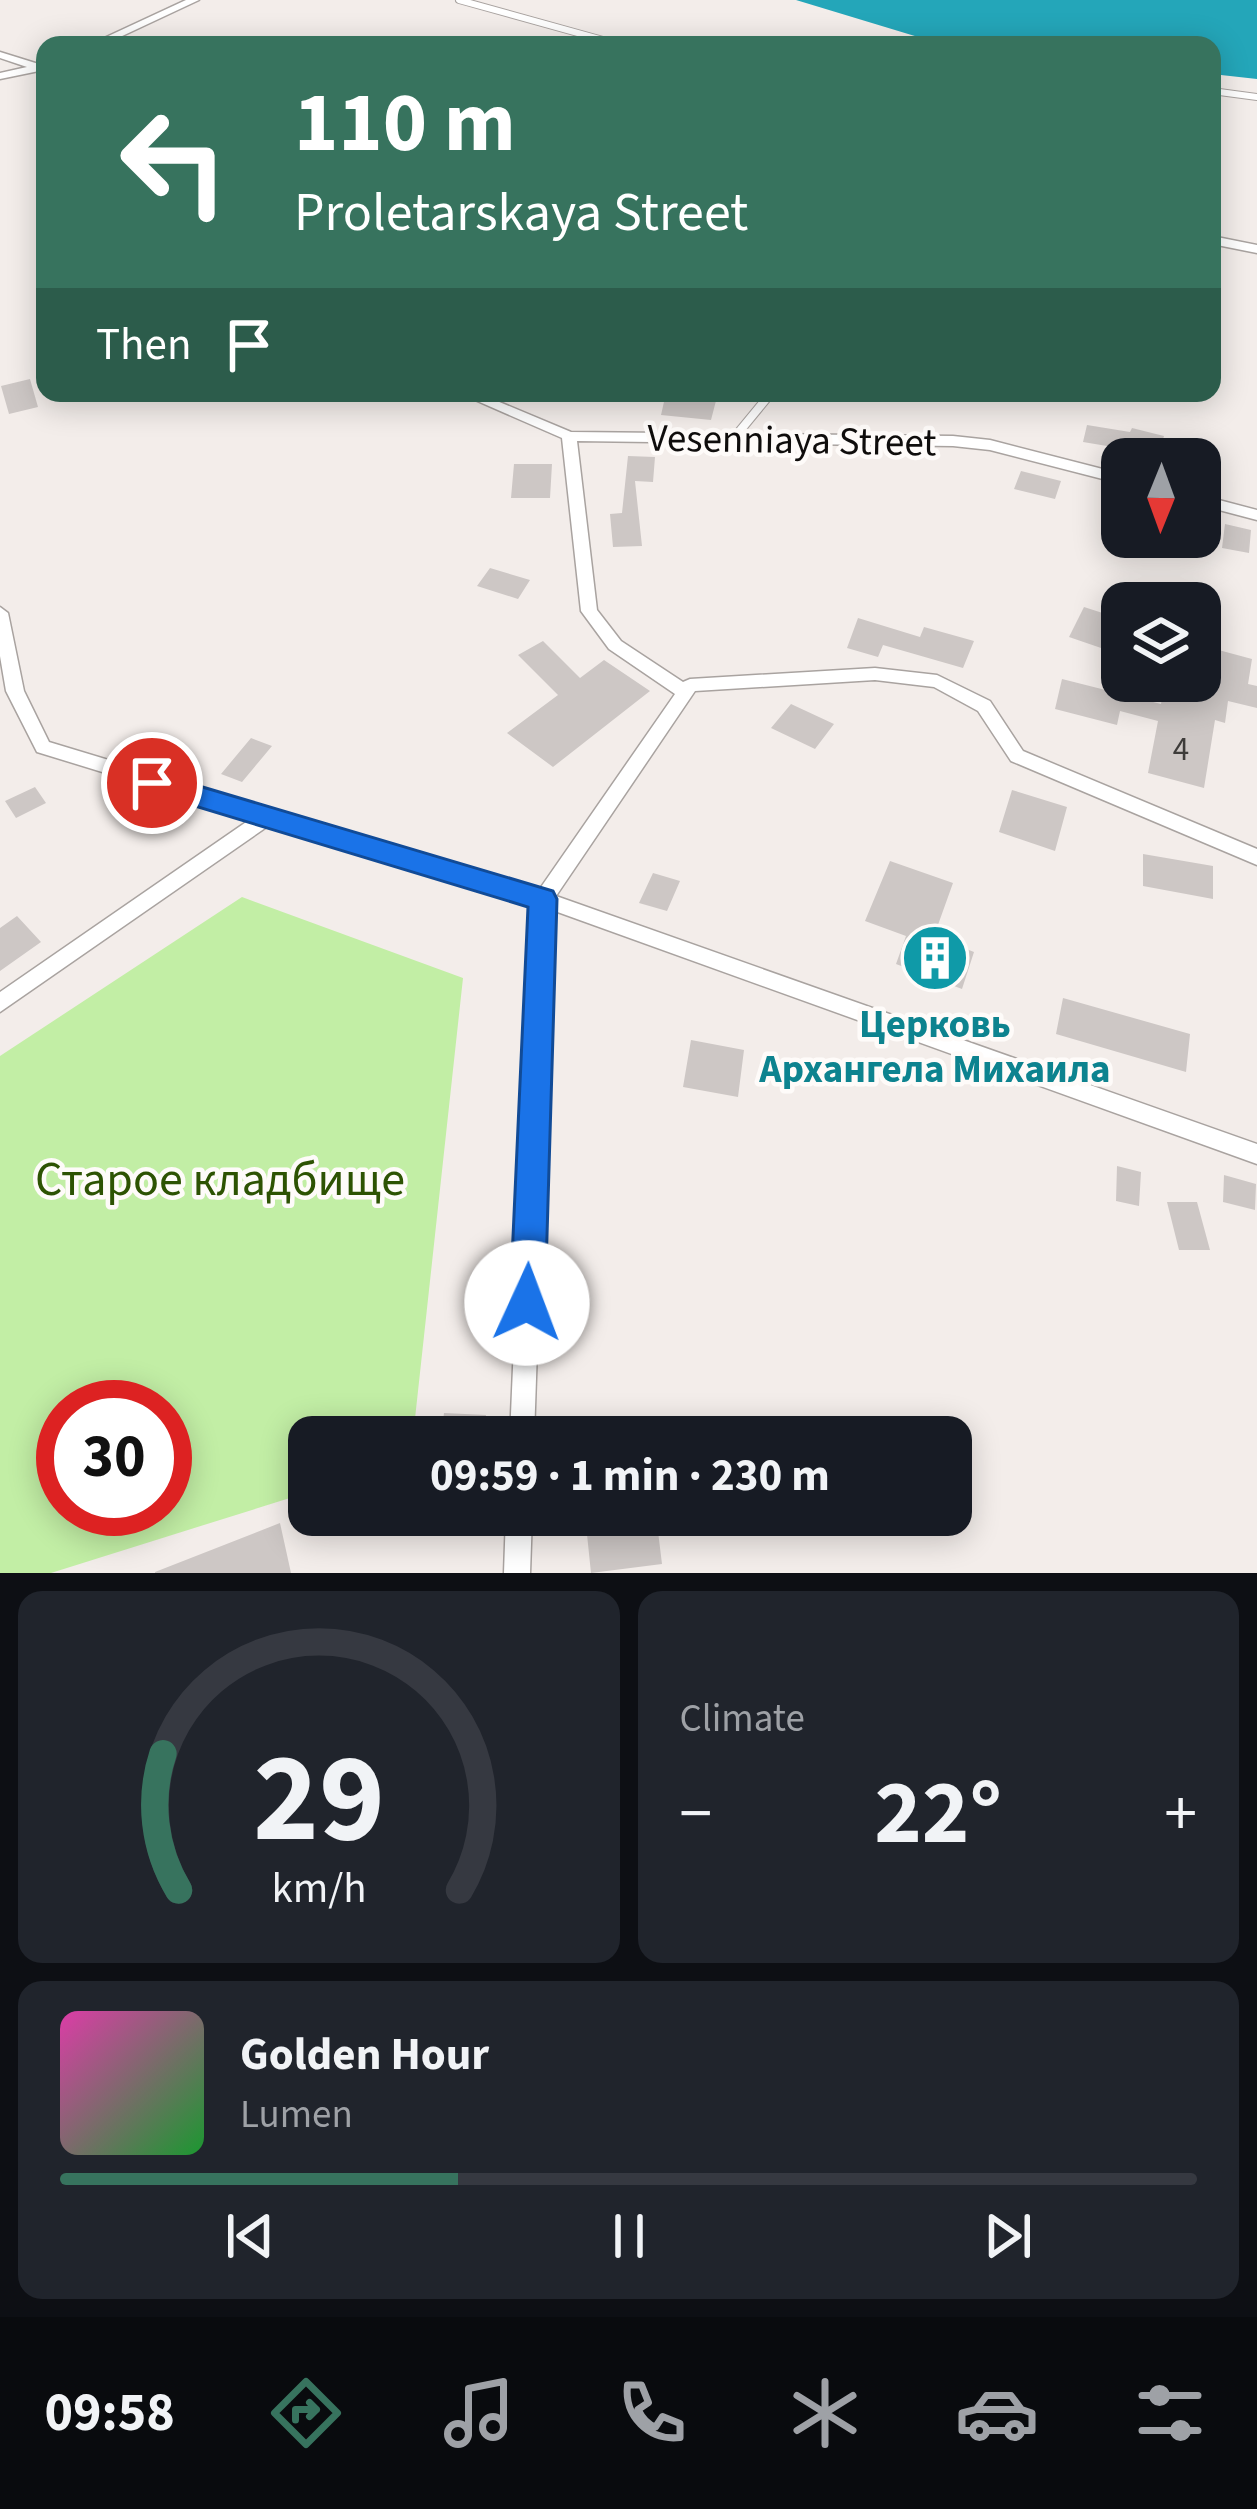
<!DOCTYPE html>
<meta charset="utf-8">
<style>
:root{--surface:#171b24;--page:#20242c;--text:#f1f3f6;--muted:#9ea1a6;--line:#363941;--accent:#37735e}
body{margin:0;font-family:"Source Sans 3",sans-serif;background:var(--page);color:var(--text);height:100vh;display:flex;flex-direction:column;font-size:45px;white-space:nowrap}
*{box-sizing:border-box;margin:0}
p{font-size:39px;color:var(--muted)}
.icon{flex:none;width:66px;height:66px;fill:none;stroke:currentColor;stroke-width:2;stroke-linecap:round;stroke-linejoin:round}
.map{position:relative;height:1573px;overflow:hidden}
.sheet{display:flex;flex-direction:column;gap:18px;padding:18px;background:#0d0f14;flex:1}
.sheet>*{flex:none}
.top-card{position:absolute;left:36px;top:36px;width:1185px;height:366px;border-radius:24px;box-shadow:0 6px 30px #0003;background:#37735e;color:#fff;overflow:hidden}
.needle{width:78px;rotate:181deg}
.tools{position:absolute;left:1101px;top:438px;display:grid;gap:24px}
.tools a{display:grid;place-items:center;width:120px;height:120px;border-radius:24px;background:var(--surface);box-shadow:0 6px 30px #0003;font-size:60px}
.speed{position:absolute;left:36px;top:1380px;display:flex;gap:24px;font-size:60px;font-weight:700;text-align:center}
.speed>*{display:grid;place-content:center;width:156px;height:156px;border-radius:50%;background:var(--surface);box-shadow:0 6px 30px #0003;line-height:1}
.speed .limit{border:18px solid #d22;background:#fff;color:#111}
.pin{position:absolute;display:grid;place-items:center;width:102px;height:102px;color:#fff;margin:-51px;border:6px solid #fff;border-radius:50%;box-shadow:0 3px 12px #0007}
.me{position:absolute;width:132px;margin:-66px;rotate:2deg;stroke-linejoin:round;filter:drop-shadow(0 0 9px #0008)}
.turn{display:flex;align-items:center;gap:42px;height:252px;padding:0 60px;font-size:54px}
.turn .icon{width:156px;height:156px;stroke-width:2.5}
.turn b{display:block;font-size:84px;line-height:102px}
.then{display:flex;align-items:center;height:114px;padding:0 60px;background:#0003;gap:24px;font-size:45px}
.big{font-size:90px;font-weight:700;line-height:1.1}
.sheet .tile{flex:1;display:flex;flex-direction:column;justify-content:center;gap:18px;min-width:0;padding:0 42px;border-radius:24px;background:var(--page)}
.sheet .dial{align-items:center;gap:0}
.dial svg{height:312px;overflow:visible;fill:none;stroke:var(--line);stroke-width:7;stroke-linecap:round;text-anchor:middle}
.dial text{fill:var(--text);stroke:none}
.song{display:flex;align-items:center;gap:36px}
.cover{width:144px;height:144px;border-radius:18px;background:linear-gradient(135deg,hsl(320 70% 55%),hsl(130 70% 35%))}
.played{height:12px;border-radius:6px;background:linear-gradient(90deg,var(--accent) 35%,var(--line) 35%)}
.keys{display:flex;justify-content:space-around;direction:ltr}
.heat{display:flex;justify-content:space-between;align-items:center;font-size:66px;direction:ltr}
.sheet .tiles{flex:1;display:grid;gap:18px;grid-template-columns:1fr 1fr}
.tile:last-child{grid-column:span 2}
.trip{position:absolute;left:288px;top:1416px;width:684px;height:120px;border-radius:24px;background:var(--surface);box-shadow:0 6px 30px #0003;font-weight:700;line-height:120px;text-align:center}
.dock{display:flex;height:192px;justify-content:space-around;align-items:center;background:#090b0e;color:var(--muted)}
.dock .icon{width:84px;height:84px}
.dock .on{color:var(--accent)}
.dock b{font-size:54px;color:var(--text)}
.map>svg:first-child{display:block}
.green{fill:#c2eea5;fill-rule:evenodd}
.water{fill:#24a6b9}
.building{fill:#cdc7c5}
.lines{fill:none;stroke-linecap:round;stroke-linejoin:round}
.lane-far1-casing{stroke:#a9a3a0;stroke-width:8}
.lane-casing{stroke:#a9a3a0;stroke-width:10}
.street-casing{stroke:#a9a3a0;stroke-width:3}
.lane-far1{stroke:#fff;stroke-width:6}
.lane{stroke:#fff;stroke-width:8}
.street{fill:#fff;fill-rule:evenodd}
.route{fill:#1a73e8;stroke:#114b97;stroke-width:3}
.labels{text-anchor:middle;stroke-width:9;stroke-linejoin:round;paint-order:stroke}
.number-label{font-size:33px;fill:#3e3c3a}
.street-label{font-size:39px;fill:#0f0d0c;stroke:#fefbf9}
.culture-label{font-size:39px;font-weight:bold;fill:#0d838f;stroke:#fefbf9}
.near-park-label{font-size:48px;fill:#2d5303;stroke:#fefbf9}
</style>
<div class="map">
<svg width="1257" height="1573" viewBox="0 0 1257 1573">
<rect width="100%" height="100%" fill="#f3edea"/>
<path class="green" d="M 242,897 L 463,978 L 413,1437 L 309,1437 L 309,1492 L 51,1573 L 0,1573 L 0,1056 ZM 63,1407 L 165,1407 L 165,1509 L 63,1509 Z"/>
<path class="water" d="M 796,0 L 1257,0 L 1257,79 L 1212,74 L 1212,45 L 968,45 L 928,40 Z"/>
<path class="building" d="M 30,379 L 38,407 L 9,414 L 1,386 Z
M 666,393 L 718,393 L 711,420 L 661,415 Z
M 1087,425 L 1130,432 L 1132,428 L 1164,436 L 1157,459 L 1144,459 L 1123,454 L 1125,449 L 1083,442 Z
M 628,456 L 655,457 L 653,482 L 635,481 L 642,546 L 613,547 L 610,514 L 622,513 Z
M 514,464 L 552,464 L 550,498 L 511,498 Z
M 1021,471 L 1061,481 L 1055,499 L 1014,489 Z
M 1225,524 L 1251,530 L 1249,553 L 1222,548 Z
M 490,568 L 530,580 L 518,599 L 477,586 Z
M 1084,607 L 1118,618 L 1104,649 L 1069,637 Z
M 858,618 L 920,637 L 924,627 L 974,641 L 963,668 L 883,645 L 878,657 L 847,648 Z
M 543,641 L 580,678 L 604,660 L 650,691 L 553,767 L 507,733 L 558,695 L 518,655 Z
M 1200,645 L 1252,659 L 1248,684 L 1257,686 L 1257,708 L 1228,701 L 1225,723 L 1215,720 L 1204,788 L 1148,773 L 1158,721 L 1120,711 L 1117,725 L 1055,709 L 1062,679 L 1161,704 L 1165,681 L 1200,681 Z
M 791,704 L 834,724 L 815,749 L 771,728 Z
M 251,738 L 272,746 L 242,782 L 221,774 Z
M 35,787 L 46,803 L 16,818 L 5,801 Z
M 1012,790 L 1067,807 L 1055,851 L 999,832 Z
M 1143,854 L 1213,866 L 1213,899 L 1143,886 Z
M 890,861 L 953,883 L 934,936 L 974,952 L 962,989 L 896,964 L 906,936 L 865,921 Z
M 653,873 L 680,881 L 667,911 L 639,903 Z
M 17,916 L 41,942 L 0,971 L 0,928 Z
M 1063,998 L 1190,1034 L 1186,1072 L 1056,1034 Z
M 691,1040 L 744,1050 L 738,1097 L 683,1087 Z
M 1117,1166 L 1141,1172 L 1139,1206 L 1116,1201 Z
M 1224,1175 L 1256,1184 L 1255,1210 L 1223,1202 Z
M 1167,1202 L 1197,1202 L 1210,1250 L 1179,1250 Z
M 444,1413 L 486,1415 L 483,1437 L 441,1437 Z
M 632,1417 L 635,1437 L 578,1437 L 577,1427 Z
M 585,1515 L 656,1515 L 662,1564 L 591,1573 Z
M 280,1523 L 291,1573 L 155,1573 L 155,1572 Z"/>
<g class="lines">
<g class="lane-far1-casing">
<path id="lane-far1" d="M 459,0 L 621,45
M 1212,91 L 1257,97"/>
</g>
<g class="lane-casing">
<path id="lane" d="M 734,438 L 771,393"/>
</g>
<g class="street-casing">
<path id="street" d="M 186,0 L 199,0 L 103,45 L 89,45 Z
M 0,52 L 45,66 L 45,72 L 39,71 L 0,79 L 0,73 L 27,67 L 0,58 Z
M 1212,236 L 1257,245 L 1257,253 L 1212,244 Z
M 459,393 L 478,393 L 571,432 L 953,436 L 990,440 L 1122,474 L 1122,484 L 990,450 L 953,446 L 577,441 L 597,610 L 621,641 L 683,682 L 690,679 L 875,668 L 937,675 L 990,701 L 1023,751 L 1257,849 L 1257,865 L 1011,761 L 978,711 L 934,687 L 875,680 L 695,691 L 556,896 L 1257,1144 L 1257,1164 L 552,910 L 534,1437 L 510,1437 L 533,904 L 271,824 L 0,1012 L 0,992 L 252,818 L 37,752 L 6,691 L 0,656 L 0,607 L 8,613 L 24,691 L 49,742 L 539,890 L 675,694 L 609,649 L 581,611 L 562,438 Z
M 1200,495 L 1257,510 L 1257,520 L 1200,505 Z
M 506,1515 L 532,1515 L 530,1573 L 504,1573 Z"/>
</g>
<use href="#lane-far1" class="lane-far1"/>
<use href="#lane" class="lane"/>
<use href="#street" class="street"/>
</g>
<path class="route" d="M 152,772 L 553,891 L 557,899 L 545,1303 L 540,1315 L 527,1320 L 515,1315 L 510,1303 L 528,907 L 142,790 L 138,783 L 142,775 Z"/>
<defs>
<g id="building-disc" transform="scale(3.45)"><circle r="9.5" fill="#0f9aa8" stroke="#fefbf9"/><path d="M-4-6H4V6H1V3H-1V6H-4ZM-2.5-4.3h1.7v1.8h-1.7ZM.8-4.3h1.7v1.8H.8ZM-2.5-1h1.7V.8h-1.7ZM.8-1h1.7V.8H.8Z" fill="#fff"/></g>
</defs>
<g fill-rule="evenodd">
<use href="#building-disc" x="935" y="958"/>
</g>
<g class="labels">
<g class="number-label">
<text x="1181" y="760">4</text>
</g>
<g class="street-label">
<text transform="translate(792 439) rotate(1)" y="14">Vesenniaya Street</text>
</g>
<g class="culture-label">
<text x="935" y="1037">Церковь<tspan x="935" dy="45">Архангела Михаила</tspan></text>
</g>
<g class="near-park-label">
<text x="220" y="1195">Старое кладбище</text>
</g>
</g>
</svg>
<div class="tools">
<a><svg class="needle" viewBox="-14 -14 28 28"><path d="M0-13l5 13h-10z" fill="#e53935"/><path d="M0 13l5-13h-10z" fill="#9ea1a6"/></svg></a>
<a><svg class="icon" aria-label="layers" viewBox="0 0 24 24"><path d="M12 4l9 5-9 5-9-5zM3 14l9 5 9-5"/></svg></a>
</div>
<div class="speed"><div class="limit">30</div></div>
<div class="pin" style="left:152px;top:783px;background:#d93025"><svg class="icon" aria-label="arrive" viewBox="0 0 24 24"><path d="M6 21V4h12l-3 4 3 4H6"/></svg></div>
<svg class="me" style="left:527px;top:1303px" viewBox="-20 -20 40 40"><circle r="19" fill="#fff"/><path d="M0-13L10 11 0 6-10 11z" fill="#1a73e8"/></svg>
<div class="trip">09:59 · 1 min · 230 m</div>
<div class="top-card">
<div class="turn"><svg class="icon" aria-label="left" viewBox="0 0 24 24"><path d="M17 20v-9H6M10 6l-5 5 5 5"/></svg><div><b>110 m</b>Proletarskaya Street</div></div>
<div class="then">Then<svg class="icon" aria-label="arrive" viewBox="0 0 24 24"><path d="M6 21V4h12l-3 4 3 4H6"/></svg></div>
</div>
</div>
<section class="sheet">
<div class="tiles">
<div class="tile dial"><svg viewBox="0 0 100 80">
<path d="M14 69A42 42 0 1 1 86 69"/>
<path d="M14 69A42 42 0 0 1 10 34" stroke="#37735e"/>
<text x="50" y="56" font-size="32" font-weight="700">29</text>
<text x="50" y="72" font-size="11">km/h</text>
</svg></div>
<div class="tile"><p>Climate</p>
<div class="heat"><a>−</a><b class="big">22°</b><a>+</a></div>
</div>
<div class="tile">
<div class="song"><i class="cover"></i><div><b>Golden Hour</b><p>Lumen</p></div></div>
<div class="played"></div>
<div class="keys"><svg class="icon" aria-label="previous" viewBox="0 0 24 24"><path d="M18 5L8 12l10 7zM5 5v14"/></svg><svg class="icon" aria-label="pause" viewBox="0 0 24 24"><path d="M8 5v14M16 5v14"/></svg><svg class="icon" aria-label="next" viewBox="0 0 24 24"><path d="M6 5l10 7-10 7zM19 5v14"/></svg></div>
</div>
</div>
</section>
<nav class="dock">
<b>09:58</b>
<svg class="icon on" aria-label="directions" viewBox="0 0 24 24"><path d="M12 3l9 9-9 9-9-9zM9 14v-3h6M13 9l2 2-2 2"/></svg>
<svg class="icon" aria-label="music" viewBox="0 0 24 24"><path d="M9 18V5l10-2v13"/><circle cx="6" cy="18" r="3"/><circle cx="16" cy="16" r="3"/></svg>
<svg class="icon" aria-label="phone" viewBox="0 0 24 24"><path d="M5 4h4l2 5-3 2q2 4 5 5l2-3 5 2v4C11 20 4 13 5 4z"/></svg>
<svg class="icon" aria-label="climate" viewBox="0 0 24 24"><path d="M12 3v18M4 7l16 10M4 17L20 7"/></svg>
<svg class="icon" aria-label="car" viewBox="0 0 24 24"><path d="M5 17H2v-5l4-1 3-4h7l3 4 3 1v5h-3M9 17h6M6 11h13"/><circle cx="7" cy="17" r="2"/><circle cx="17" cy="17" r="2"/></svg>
<svg class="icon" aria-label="filters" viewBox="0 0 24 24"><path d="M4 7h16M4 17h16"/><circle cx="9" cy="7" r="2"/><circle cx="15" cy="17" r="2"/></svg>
</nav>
